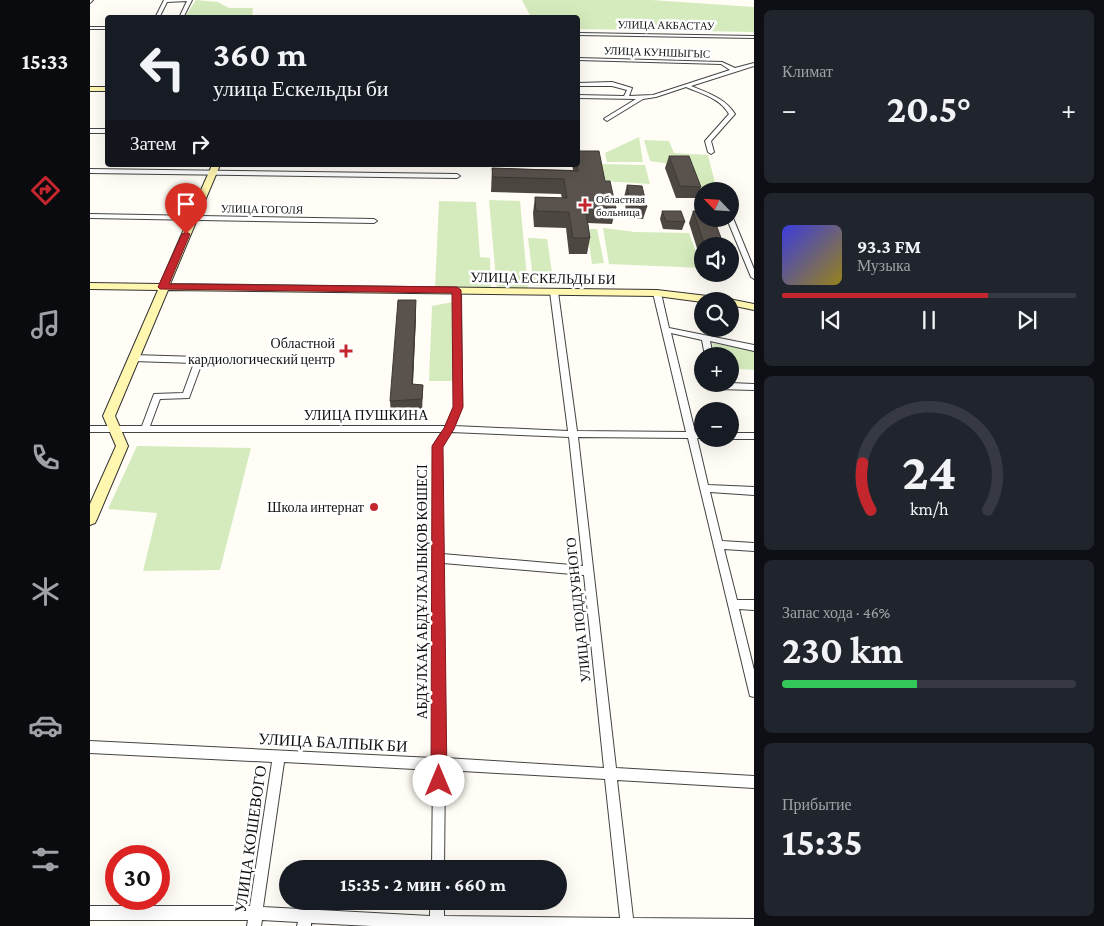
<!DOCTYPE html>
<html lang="ru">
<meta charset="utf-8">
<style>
:root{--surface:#171b24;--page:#20242c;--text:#f1f3f6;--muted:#9ea1a6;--line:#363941;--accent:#c4262e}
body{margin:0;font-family:"Crimson Pro",serif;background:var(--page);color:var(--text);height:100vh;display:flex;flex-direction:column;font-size:19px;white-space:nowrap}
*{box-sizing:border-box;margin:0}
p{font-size:16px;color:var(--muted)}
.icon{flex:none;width:28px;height:28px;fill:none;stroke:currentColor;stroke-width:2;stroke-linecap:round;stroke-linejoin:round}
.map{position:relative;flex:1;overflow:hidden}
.panel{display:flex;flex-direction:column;gap:10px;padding:10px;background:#0d0f14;width:350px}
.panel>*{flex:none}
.guide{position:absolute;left:15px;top:15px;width:475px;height:152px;border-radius:5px;box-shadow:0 5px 20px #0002;background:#171b24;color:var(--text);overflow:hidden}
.needle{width:32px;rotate:295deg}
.controls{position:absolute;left:604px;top:182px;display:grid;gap:10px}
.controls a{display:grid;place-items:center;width:45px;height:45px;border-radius:50%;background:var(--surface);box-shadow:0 5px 20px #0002;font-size:25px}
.speed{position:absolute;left:15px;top:845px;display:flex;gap:10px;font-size:25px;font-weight:700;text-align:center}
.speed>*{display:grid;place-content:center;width:65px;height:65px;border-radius:50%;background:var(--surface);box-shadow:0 5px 20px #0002;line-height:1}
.speed .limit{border:8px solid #d22;background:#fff;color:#111}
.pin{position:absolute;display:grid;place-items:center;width:42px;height:42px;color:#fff;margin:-51px -21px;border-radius:50% 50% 50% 0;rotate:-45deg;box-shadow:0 0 5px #0007}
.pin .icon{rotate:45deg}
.me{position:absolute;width:55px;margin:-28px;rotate:0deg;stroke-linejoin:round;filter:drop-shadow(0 0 4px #0008)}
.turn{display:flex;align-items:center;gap:18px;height:105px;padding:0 25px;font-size:22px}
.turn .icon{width:65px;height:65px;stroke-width:2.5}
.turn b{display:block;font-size:35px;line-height:42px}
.then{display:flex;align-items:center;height:48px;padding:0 25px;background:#0003;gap:10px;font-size:19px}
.big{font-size:38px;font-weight:700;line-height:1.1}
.panel .tile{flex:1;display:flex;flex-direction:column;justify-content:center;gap:8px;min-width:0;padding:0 18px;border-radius:8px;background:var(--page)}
.panel .dial{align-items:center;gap:0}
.dial svg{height:130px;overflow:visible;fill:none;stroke:var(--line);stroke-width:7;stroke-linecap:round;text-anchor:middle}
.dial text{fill:var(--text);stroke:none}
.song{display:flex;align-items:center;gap:15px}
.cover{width:60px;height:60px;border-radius:8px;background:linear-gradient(135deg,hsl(240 70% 55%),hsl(50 70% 35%))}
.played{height:5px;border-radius:2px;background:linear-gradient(90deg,var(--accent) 70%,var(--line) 70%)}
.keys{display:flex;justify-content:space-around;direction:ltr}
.heat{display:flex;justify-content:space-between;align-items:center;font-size:28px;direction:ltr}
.charge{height:8px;border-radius:4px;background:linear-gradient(90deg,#34c759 46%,var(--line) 0)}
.trip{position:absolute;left:189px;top:860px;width:288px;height:50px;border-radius:25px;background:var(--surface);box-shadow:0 5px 20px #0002;font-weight:700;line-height:50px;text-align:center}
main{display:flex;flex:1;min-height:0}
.dock{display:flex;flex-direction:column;width:90px;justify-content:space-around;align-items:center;background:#090b0e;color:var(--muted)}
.dock .icon{width:35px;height:35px}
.dock .selected{color:var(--accent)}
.dock b{font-size:22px;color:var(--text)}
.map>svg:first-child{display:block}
.green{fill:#d5ebbd}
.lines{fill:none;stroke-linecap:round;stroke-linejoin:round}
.street-casing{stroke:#444;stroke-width:2}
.secondary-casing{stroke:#333;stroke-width:2}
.street{fill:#fff;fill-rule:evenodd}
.secondary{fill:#fff6b0;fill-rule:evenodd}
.wall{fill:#4d4742}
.shaded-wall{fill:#3f3936}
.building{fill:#5a524d;stroke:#3f3936}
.route{fill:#c4262e;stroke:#7f191e}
.poi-dot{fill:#c4262e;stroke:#fff;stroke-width:2}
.labels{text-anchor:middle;stroke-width:5;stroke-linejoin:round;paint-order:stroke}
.far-street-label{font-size:11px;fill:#111;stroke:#fff}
.far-poi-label{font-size:11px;fill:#111;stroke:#fff;text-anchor:start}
.street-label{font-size:14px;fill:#111;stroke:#fff}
.poi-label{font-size:14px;fill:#111;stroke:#fff;text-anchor:end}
.near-street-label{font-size:16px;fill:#111;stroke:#fff}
</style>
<main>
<nav class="dock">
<b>15:33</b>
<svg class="icon selected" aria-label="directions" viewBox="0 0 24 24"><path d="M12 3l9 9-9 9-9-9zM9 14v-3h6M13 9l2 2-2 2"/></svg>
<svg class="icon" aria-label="music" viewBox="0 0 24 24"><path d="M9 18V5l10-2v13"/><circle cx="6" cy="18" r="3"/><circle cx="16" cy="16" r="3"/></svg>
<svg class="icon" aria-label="phone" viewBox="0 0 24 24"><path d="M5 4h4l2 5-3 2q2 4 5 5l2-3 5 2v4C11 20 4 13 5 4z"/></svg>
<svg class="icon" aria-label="climate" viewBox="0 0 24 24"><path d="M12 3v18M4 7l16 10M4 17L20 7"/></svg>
<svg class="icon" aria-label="car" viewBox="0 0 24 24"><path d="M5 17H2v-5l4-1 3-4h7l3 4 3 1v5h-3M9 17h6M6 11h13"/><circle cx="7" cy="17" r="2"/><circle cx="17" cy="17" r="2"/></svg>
<svg class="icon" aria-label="filters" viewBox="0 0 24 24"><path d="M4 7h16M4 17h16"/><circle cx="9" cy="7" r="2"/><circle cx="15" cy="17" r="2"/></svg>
</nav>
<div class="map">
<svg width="664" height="926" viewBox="0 0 664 926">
<rect width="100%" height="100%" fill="#fffdf5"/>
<path class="green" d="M 106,0 L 128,2 L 139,8 L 163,8 L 162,17 L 95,17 Z
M 432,0 L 561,0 L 664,7 L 664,32 L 488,29 L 488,18 L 441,17 Z
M 549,137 L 553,162 L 517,162 L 515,153 Z
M 554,140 L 579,141 L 584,153 L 618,155 L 627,191 L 612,191 L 612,200 L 599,167 L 560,161 Z
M 509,164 L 555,165 L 560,184 L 513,181 Z
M 399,200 L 430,201 L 438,289 L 407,290 Z
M 349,201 L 386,202 L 390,257 L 400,258 L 401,289 L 345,288 Z
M 513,228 L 545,232 L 599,233 L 612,268 L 519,264 Z
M 497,229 L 507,229 L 514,263 L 502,264 Z
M 438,238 L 457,239 L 464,286 L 444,286 Z
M 363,302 L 363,381 L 339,381 L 342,306 Z
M 622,343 L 664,351 L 664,370 L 640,368 L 640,356 L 627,356 Z
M 47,446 L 161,448 L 130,570 L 53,571 L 67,513 L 18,509 Z"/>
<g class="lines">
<g class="street-casing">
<path id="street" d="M 0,0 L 3,0 L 0,3 Z
M 74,0 L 102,0 L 93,18 L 89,18 L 97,1 L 77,2 L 69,18 L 65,18 Z
M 0,27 L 18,27 L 18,29 L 0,29 Z
M 488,33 L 664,36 L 664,38 L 488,35 Z
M 488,58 L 632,62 L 645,68 L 664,63 L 664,66 L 601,86 C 618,93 635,98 645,114 L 621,141 L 624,152 L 621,154 L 618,152 L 615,141 L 639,114 C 630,98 612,94 596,87 L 566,97 L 553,99 L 517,121 L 514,119 L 515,118 L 546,99 L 488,98 L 488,95 L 534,96 L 537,90 L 522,86 L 488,86 L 488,83 L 522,82 L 542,88 L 539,96 L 563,95 L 640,70 L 631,64 L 488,60 Z
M 0,129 L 18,129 L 18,133 L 0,133 Z
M 0,169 L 367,174 L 370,176 L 367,178 L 0,173 Z
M 0,214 L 284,219 L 287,221 L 284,223 L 0,218 Z
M 640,216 L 643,218 L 664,269 L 664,279 L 661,277 L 637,219 L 640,219 Z
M 365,288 L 369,288 L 371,290 L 372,407 L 364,426 L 478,431 L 460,292 L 461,290 L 467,290 L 468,292 L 487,431 L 596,432 L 563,293 L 564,291 L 567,291 L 571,293 L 579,328 L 664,345 L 664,351 L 620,341 L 623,356 L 615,356 L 612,340 L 581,333 L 605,432 L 612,432 L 612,438 L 607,438 L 618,485 L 664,487 L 664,495 L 620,492 L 632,541 L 664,543 L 664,551 L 634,549 L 647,600 L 664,600 L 664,610 L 649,609 L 664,670 L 664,697 L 660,696 L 659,692 L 598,438 L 488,437 L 526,768 L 664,776 L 664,788 L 527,780 L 543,918 L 664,919 L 664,926 L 282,926 L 221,923 L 221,926 L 207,926 L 208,922 L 172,920 L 171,926 L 157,926 L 158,920 L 0,920 L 0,906 L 160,906 L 182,762 L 0,753 L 0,741 L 343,758 L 343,446 L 352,432 L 0,432 L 0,426 L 52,426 L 64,394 L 93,393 L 104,363 L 43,361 L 39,358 L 43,355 L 109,357 L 113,360 L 99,398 L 70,399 L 60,426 L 356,426 L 364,407 ZM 361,432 L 479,437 L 493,566 L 352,554 L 351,447 ZM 353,563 L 494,575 L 514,768 L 355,758 ZM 194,762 L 343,770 L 342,869 L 354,869 L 355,770 L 515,779 L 530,918 L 354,916 L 354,901 L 340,901 L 340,916 L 173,907 Z
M 640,383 L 664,384 L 664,390 L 627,389 L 623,386 L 623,384 Z
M 640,433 L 664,433 L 664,439 L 638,439 L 640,439 Z"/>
</g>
<g class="secondary-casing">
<path id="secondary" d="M 0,87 L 18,87 L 18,91 L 0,91 Z
M 122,165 L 130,165 L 80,284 L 567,290 L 634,298 L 664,304 L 664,310 L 640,305 L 640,301 L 612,302 L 567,296 L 78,290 L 25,416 L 38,446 L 7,519 L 5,523 L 0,525 L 0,504 L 26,446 L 13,416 L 68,290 L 0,289 L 0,283 L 70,284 Z"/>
</g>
<use href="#street" class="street"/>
<use href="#secondary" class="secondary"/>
</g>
<path class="wall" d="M 579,156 L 611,187 L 607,198 L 586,198 L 575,168 Z
M 482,165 L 488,165 L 515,181 L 526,208 L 522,224 L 498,223 L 500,238 L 497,254 L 479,254 L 476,228 L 444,227 L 443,213 L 445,197 L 472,198 L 471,194 L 401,192 L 402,168 L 483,170 Z
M 537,185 L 557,207 L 553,219 L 537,218 L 534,197 Z
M 572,211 L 595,222 L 592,230 L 573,229 L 570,219 Z
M 603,211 L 634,246 L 612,246 L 612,264 L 599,223 Z
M 326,316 L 323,384 L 333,385 L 332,414 L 301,416 L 300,401 Z"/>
<path class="shaded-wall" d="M 326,300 L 326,316 L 322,400 L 322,384 Z"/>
<path class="building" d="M 488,151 L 509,151 L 515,181 L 520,181 L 526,208 L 495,207 L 500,238 L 483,238 L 479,212 L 446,211 L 445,197 L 477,198 L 474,179 L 403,177 L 402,168 L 488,171 L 487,165 Z
M 579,156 L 599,156 L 611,187 L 590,186 Z
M 537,185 L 552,186 L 557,207 L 541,206 Z
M 572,211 L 591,211 L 595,222 L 576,221 Z
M 603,211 L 612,211 L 612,219 L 624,219 L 634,246 L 615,246 Z
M 308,300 L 326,300 L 322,384 L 333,385 L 332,399 L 300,401 Z"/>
<path class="route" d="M 96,232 L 100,234 L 79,284 L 367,287 L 371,290 L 373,407 L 364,429 L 353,447 L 357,781 L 354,787 L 349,789 L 343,787 L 341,781 L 342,446 L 354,428 L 363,407 L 362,293 L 70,289 L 68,287 L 92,234 Z"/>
<g class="poi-dot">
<path d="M492.5 197.5h5v5h5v5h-5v5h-5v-5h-5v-5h5z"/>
<path d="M253.5 343.5h5v5h5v5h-5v5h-5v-5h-5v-5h5z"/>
<circle cx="284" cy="507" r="5"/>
</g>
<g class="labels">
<g class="far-street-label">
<text transform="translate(576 25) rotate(1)" y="4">УЛИЦА АКБАСТАУ</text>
<text transform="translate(567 52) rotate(2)" y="4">УЛИЦА КУНШЫГЫС</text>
<text transform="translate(172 209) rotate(1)" y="4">УЛИЦА ГОГОЛЯ</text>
</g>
<g class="far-poi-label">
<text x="506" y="203">Областная<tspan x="506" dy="13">больница</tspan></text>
</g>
<g class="street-label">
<text transform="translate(453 278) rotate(1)" y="5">УЛИЦА ЕСКЕЛЬДЫ БИ</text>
<text x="276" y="420">УЛИЦА ПУШКИНА</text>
<text transform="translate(332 592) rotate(-90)" y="5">АБДҰЛХАҚ АБДҰЛХАЛЫҚОВ КӨШЕСІ</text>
<text transform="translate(488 610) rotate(-96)" y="5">УЛИЦА ПОДДУБНОГО</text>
</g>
<g class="poi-label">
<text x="245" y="348">Областной<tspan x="245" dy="16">кардиологический центр</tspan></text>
<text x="274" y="512">Школа интернат</text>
</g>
<g class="near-street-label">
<text transform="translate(243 742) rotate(3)" y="6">УЛИЦА БАЛПЫК БИ</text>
<text transform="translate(160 839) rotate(-82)" y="6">УЛИЦА КОШЕВОГО</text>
</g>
</g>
</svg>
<div class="controls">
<a><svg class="needle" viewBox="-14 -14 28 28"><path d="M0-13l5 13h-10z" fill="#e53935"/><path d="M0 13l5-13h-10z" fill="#9ea1a6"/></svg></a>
<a><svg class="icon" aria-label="sound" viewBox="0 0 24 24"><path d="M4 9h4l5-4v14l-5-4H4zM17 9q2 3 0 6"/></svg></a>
<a><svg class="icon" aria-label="search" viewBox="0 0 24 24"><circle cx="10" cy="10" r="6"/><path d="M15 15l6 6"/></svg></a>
<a>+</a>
<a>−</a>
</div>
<div class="speed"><div class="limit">30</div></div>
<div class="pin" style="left:96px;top:234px;background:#d93025"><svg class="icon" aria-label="arrive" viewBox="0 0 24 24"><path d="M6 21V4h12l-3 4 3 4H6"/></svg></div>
<svg class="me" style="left:349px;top:781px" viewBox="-20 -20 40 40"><circle r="19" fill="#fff"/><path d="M0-13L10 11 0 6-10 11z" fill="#c4262e"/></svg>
<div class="trip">15:35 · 2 мин · 660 m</div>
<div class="guide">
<div class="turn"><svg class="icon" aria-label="left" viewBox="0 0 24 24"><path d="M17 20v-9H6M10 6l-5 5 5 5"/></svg><div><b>360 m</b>улица Ескельды би</div></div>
<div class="then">Затем<svg class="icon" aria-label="right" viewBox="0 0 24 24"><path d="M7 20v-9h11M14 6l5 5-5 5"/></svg></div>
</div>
</div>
<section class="panel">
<div class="tile"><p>Климат</p>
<div class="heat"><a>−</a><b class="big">20.5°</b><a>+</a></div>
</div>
<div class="tile">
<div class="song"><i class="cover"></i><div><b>93.3 FM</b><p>Музыка</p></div></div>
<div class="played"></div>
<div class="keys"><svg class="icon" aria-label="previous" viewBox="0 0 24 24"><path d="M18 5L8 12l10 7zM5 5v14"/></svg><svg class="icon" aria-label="pause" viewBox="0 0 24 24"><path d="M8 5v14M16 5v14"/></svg><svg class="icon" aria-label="next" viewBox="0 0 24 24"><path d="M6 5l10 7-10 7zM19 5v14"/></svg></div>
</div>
<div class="tile dial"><svg viewBox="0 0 100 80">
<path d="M14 69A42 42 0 1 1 86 69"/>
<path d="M14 69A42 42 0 0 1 9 40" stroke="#c4262e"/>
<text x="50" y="56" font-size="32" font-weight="700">24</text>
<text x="50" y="72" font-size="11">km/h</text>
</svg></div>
<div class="tile"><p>Запас хода · 46%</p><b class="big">230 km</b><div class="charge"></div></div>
<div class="tile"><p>Прибытие</p><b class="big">15:35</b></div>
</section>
</main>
